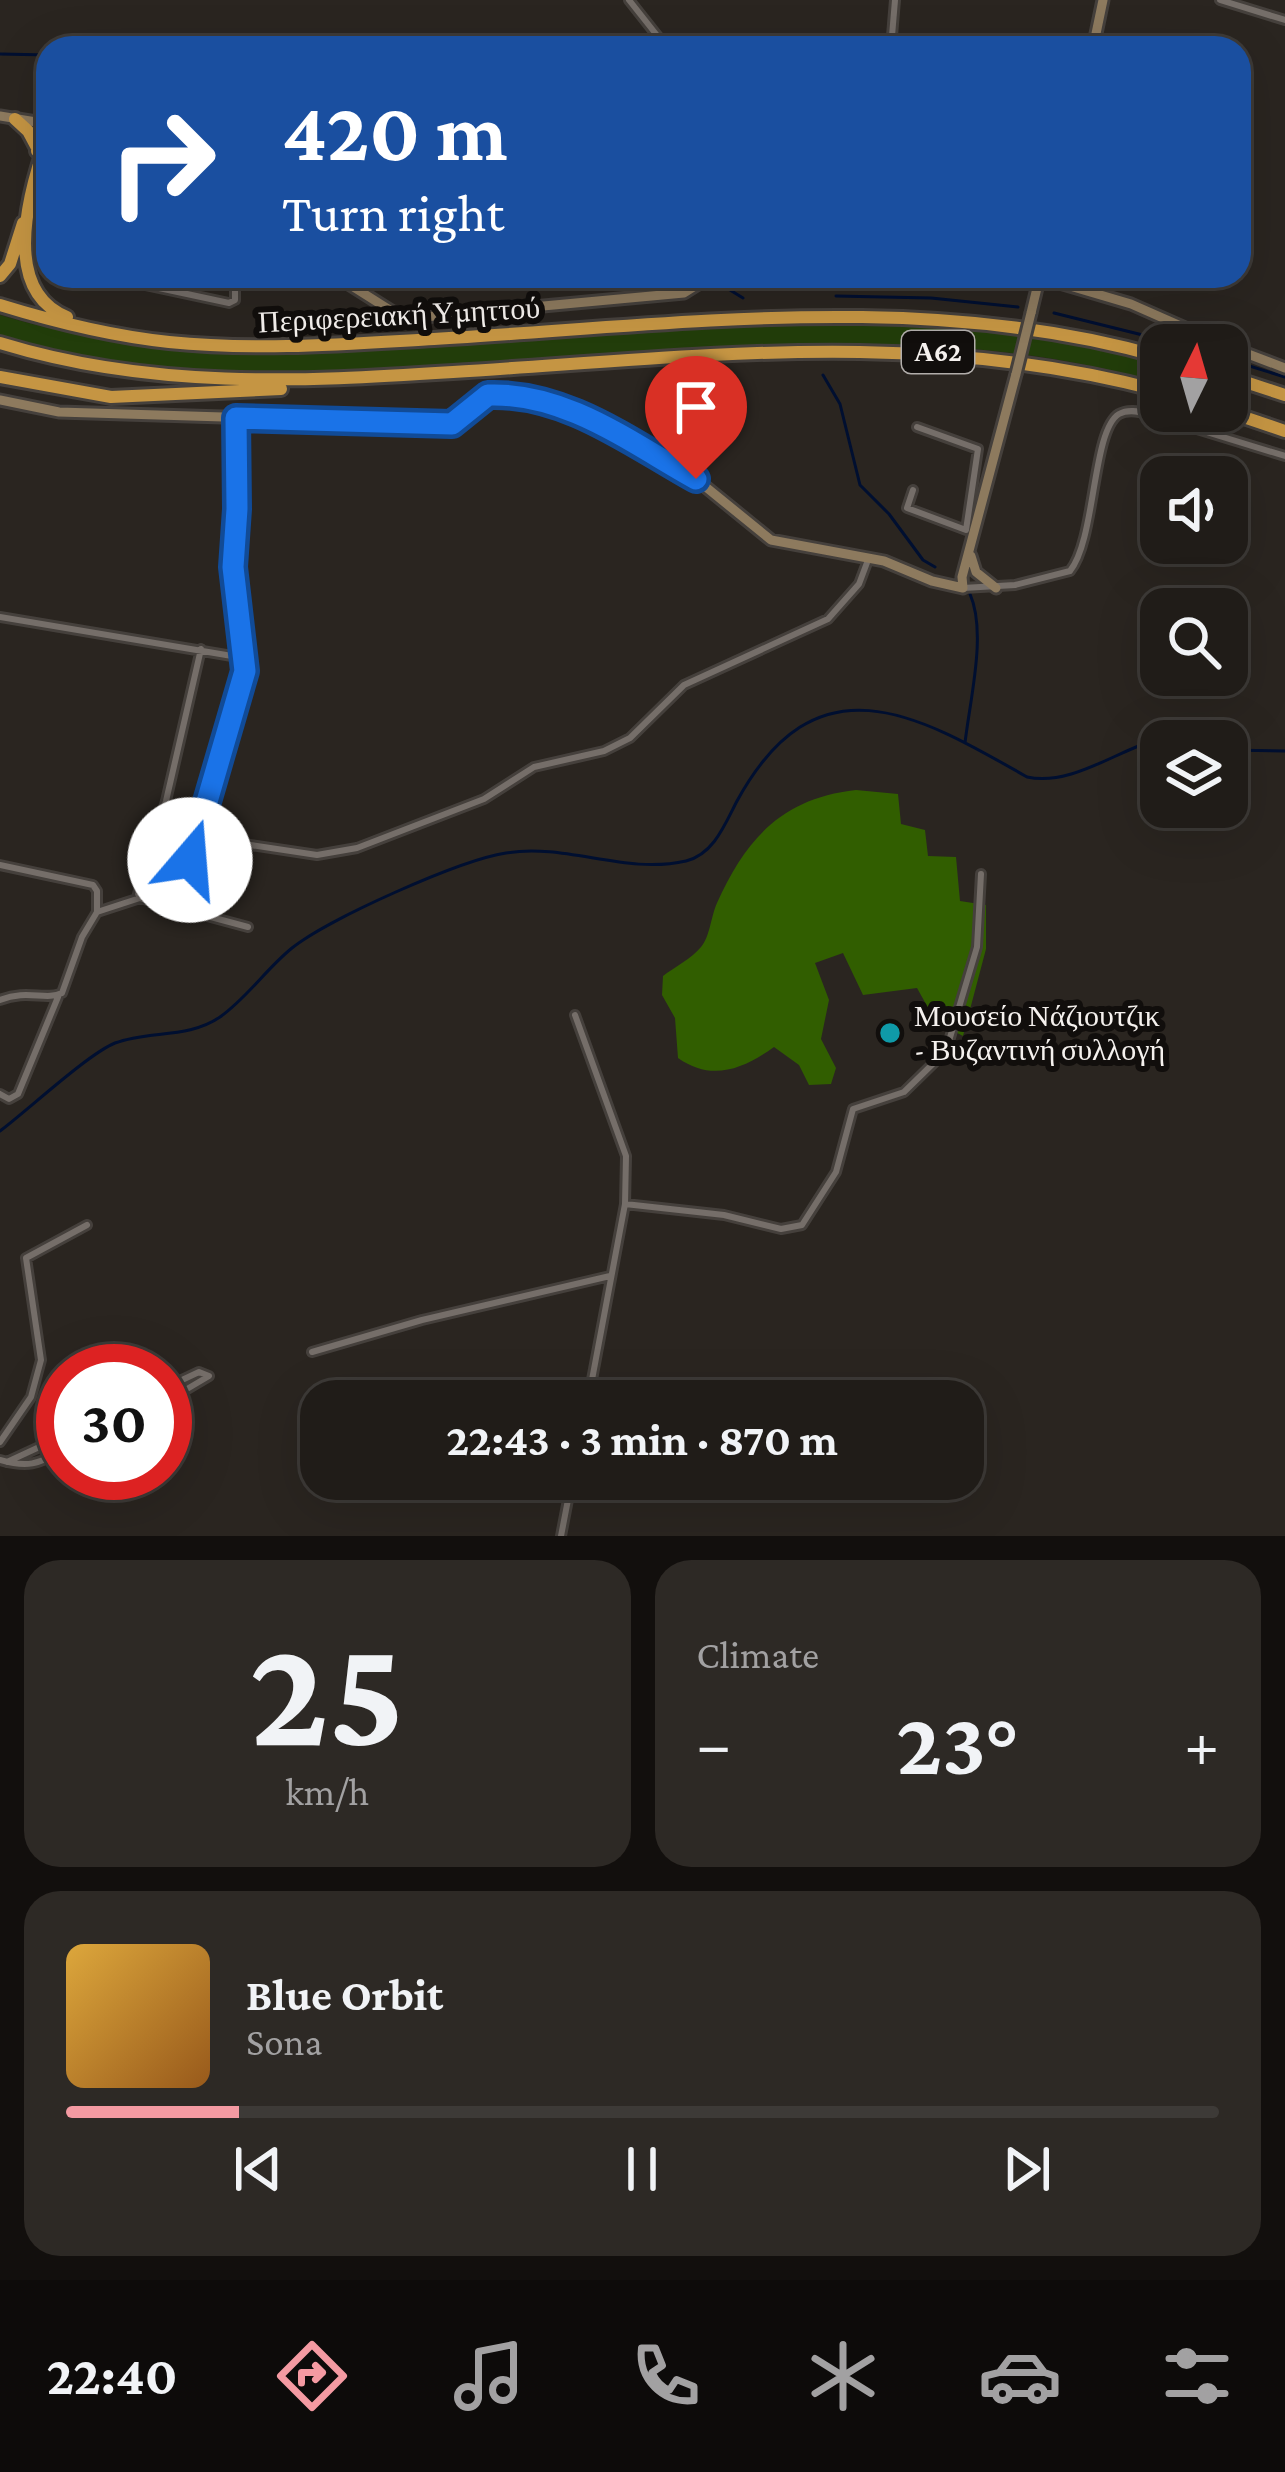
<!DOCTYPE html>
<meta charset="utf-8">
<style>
:root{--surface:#201c18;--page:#2d2925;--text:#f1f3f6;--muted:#a2a1a2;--line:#3d3a37;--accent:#f49aa2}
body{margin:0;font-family:"Crimson Pro",serif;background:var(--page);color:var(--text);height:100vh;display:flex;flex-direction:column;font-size:45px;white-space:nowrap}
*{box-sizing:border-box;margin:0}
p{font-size:39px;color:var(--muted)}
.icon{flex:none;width:66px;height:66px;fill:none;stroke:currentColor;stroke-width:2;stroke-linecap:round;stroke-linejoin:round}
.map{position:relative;height:1536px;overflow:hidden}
.details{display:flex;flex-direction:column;gap:24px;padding:24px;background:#120f0d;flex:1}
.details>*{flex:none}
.guide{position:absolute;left:36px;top:36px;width:1215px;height:252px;border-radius:36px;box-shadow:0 12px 48px #0002,0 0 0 3px var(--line);background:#1a4fa0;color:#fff;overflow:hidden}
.needle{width:78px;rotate:5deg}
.controls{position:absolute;left:1140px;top:324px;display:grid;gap:24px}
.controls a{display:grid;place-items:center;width:108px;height:108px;border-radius:24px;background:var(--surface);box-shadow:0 12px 48px #0002,0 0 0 3px var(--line);font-size:60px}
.speed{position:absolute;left:36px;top:1344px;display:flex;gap:24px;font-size:60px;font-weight:700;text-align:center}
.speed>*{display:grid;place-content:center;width:156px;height:156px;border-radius:50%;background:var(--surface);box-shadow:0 12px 48px #0002,0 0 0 3px var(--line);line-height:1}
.speed .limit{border:18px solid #d22;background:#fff;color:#111}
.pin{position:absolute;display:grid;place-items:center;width:102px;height:102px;color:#fff;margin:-123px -51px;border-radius:50% 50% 50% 0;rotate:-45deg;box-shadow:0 0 12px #0007}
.pin .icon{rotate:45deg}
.me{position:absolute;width:132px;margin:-66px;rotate:18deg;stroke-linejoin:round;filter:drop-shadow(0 0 9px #0008)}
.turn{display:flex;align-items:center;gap:42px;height:252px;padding:0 48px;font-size:54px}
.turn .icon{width:156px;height:156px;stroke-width:2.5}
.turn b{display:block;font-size:84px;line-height:102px}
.big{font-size:90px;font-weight:700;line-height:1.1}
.details .tile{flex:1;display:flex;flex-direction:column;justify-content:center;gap:18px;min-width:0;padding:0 42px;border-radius:36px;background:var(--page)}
.details .dial{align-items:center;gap:0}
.dial b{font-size:156px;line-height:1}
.song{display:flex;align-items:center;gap:36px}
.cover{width:144px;height:144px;border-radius:18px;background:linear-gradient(135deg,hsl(40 70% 55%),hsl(30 70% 35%))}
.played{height:12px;border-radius:6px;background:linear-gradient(90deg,var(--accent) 15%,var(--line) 15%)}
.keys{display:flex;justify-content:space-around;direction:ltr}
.heat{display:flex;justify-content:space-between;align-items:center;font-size:66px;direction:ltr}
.details .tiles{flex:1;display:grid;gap:24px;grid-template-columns:1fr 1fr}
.tile:last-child{grid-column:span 2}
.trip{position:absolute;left:300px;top:1380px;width:684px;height:120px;border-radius:36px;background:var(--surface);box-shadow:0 12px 48px #0002,0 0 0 3px var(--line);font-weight:700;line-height:120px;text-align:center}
.menu{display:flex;height:192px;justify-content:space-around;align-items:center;background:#0d0b0a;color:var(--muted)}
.menu .icon{width:84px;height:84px}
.menu .selected{color:var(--accent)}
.menu b{font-size:54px;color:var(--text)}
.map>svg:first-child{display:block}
.green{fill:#223d0a}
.forest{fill:#315e00}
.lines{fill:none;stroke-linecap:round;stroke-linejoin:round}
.stream{stroke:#000f30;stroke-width:3}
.street-casing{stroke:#45403c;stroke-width:12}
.secondary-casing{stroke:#45403c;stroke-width:15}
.highway-casing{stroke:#45403c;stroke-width:18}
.street{stroke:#756e69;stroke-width:6}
.secondary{stroke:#8d7a5e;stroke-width:9}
.highway{stroke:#c59543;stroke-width:12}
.secondary-bridge-casing{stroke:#45403c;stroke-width:15;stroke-linecap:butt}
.secondary-bridge{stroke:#8d7a5e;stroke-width:9}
.route-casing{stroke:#114b97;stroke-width:30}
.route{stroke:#1a73e8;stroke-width:21}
.culture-dot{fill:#0f9aa8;stroke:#110e0c;stroke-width:4.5}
.labels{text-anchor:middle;stroke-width:12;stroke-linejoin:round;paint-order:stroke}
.shield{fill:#110e0c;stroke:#b1adaa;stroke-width:3}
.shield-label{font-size:27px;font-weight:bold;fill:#f5f1ee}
.street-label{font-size:30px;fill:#f5f1ee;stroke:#110e0c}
.poi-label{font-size:30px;fill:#f5f1ee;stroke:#110e0c;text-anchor:start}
</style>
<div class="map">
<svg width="1285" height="1536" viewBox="0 0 1285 1536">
<rect width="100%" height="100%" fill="#2a2520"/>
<path class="green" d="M 0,315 C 153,361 295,356 452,345 C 586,336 720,323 854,321 C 958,320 1059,339 1161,362 L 1161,383 C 928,316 681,351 444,366 C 293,376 146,380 0,336 Z"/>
<path class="forest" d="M 856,790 L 898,794 L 901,824 L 925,830 L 928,856 L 956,857 L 960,901 L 986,905 L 986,949 L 963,1036 L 936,1022 L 917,988 L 863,995 L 843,953 L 815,963 L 829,1000 L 821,1039 L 836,1068 L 831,1084 L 809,1085 L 799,1065 L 774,1047 C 743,1069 712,1082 678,1058 L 675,1018 L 662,995 L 663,976 C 675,967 692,958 701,947 C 710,937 711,916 717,903 C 746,838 783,798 856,790 Z"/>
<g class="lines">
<path class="stream" d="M 0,54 L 48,55
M 510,276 C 550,290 596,284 637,276
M 717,282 L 743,298
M 836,296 L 931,298 L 1018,307
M 1054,313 L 1183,345
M 1227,359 L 1285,377
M 823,375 L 840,404 L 860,485 L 889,514 L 923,560 L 935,567
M 965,743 C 970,699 987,633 970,594
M 1227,750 L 1285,751
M 0,1131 C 28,1110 88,1054 115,1043 C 149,1030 188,1039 220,1017 C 247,998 266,969 292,948 C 328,919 460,860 506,853 C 567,843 625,875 686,861 C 714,854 725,824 737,801 C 816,657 914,712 1027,777 C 1068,786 1111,755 1149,742 L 1161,741"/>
<g class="street-casing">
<path id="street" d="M 629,0 L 667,48
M 1220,0 L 1285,20
M 891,48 L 895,0
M 103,276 L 229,303 L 235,300 L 235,276
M 917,427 L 978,449 L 966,530
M 913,490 L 907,508 L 966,530
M 963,588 L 1015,585 L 1070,571 C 1096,539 1092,430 1119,414 C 1128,409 1138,411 1148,414 L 1285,456
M 0,617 L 244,658
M 201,649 L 166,801 L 138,894 L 140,898 L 248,927
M 190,859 L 245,671 L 233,567 L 237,509 L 236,418
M 0,865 L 93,885 L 97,891 L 97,912 L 82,937 L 62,993 C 46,1001 27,989 0,1000
M 97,912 L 140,898 L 190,859 L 237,843 L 317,855 L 357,848 L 484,799 L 534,767 L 604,751 L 630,738 L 684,685 L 828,619 L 859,584 L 868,560
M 575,1015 L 626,1156 L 625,1204 L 588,1401
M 0,1094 L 9,1099 L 18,1094 L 58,997
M 625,1204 L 724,1215 L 781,1229 L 802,1225 L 836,1172 L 853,1109 L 904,1092 L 946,1051 L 977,947 L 981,874
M 312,1352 L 422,1320 L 610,1276
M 165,1388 L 199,1372 L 209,1376 L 165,1402
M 0,1442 L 31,1397 L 41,1360 L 26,1258 L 87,1225
M 0,1460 C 28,1468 37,1464 63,1451
M 7,1462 L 63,1436
M 561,1536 L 572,1479"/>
</g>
<g class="secondary-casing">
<path id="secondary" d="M 1093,48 L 1103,0
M 0,116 L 48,124
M 336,276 L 393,312 L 424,317 L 684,293 L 711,276
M 1036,276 L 1131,304 L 1224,345
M 1031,313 L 1037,288
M 1227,346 L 1285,368
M 0,400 L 59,412 L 452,424 L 488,395 L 540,398 L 574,412 L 696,479 L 771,540 L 884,561 L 932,581 L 963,588
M 971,556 L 976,572 L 996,588
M 963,588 L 962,577 L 1016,374"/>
</g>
<g class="highway-casing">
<path id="highway" d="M 15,119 L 28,131 L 36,146
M 48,137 C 29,190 0,290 67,317
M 37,151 L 44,124
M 0,276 L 10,264 L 23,223
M 0,305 C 55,322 112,336 169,342 C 258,351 346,344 434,339 C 675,325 925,289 1161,357
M 0,343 C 150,389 299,382 453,372 C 697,357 921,327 1161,391
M 1227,376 L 1285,395
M 0,377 L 111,397 L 281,389
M 1226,411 L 1285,431"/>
</g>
<use href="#street" class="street"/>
<use href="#secondary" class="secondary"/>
<use href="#highway" class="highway"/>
<g class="secondary-bridge-casing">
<path id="secondary-bridge" d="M 1037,288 L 1040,276
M 1016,374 L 1031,313"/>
</g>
<use href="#secondary-bridge" class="secondary-bridge"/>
</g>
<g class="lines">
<g class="route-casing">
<path id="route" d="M 190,860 L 245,671 L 233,567 L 237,509 L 236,418 L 452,424 L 488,395 C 566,392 631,443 696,479"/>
</g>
<use href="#route" class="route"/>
</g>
<circle class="culture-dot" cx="890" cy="1033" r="12"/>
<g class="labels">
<rect class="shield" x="902" y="331" width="72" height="42" rx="9"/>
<g class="shield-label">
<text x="938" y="361">Α62</text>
</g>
<g class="street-label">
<text transform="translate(399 315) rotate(-3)" y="10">Περιφερειακή Υμηττού</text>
</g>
<g class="poi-label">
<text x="914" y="1026">Μουσείο Νάζιουτζικ<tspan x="914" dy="34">- Βυζαντινή συλλογή</tspan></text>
</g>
</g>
</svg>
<div class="controls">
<a><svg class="needle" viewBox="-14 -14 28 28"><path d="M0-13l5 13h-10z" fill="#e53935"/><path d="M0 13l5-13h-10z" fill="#a2a1a2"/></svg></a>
<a><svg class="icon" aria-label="sound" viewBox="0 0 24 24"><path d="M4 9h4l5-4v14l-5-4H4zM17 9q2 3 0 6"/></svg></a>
<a><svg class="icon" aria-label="search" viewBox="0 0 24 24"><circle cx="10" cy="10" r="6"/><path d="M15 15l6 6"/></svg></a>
<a><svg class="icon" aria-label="layers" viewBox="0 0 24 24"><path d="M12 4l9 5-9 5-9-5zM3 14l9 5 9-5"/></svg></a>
</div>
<div class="speed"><div class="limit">30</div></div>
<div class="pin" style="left:696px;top:479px;background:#d93025"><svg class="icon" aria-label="arrive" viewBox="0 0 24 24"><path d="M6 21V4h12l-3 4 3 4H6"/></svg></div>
<svg class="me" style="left:190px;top:860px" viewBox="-20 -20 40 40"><circle r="19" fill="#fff"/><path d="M0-13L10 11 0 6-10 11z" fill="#1a73e8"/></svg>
<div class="trip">22:43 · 3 min · 870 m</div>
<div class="guide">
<div class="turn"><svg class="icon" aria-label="right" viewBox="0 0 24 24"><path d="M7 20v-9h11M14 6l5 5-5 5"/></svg><div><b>420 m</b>Turn right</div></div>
</div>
</div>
<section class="details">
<div class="tiles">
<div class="tile dial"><b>25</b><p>km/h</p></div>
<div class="tile"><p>Climate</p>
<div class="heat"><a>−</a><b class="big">23°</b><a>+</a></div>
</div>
<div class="tile">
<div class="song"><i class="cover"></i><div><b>Blue Orbit</b><p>Sona</p></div></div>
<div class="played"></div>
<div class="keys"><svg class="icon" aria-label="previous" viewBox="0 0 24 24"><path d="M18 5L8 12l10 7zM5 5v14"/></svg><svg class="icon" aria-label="pause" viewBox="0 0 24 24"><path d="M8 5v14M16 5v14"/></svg><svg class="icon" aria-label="next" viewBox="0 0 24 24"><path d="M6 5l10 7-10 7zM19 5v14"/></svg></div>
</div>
</div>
</section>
<nav class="menu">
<b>22:40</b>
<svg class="icon selected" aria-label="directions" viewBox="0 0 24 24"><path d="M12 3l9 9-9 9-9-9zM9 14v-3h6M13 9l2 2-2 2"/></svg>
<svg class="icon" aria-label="music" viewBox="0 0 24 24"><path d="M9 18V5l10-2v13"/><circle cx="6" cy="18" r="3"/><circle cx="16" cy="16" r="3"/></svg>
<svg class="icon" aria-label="phone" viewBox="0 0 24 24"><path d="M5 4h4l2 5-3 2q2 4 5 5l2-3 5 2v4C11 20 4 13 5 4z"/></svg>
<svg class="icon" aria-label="climate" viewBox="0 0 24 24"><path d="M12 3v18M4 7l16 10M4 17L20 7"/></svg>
<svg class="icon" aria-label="car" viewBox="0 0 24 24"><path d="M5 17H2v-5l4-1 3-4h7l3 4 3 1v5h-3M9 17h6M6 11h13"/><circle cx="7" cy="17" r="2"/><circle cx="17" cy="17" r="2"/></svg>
<svg class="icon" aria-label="filters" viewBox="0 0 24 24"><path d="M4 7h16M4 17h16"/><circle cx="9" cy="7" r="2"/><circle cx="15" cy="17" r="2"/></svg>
</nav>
